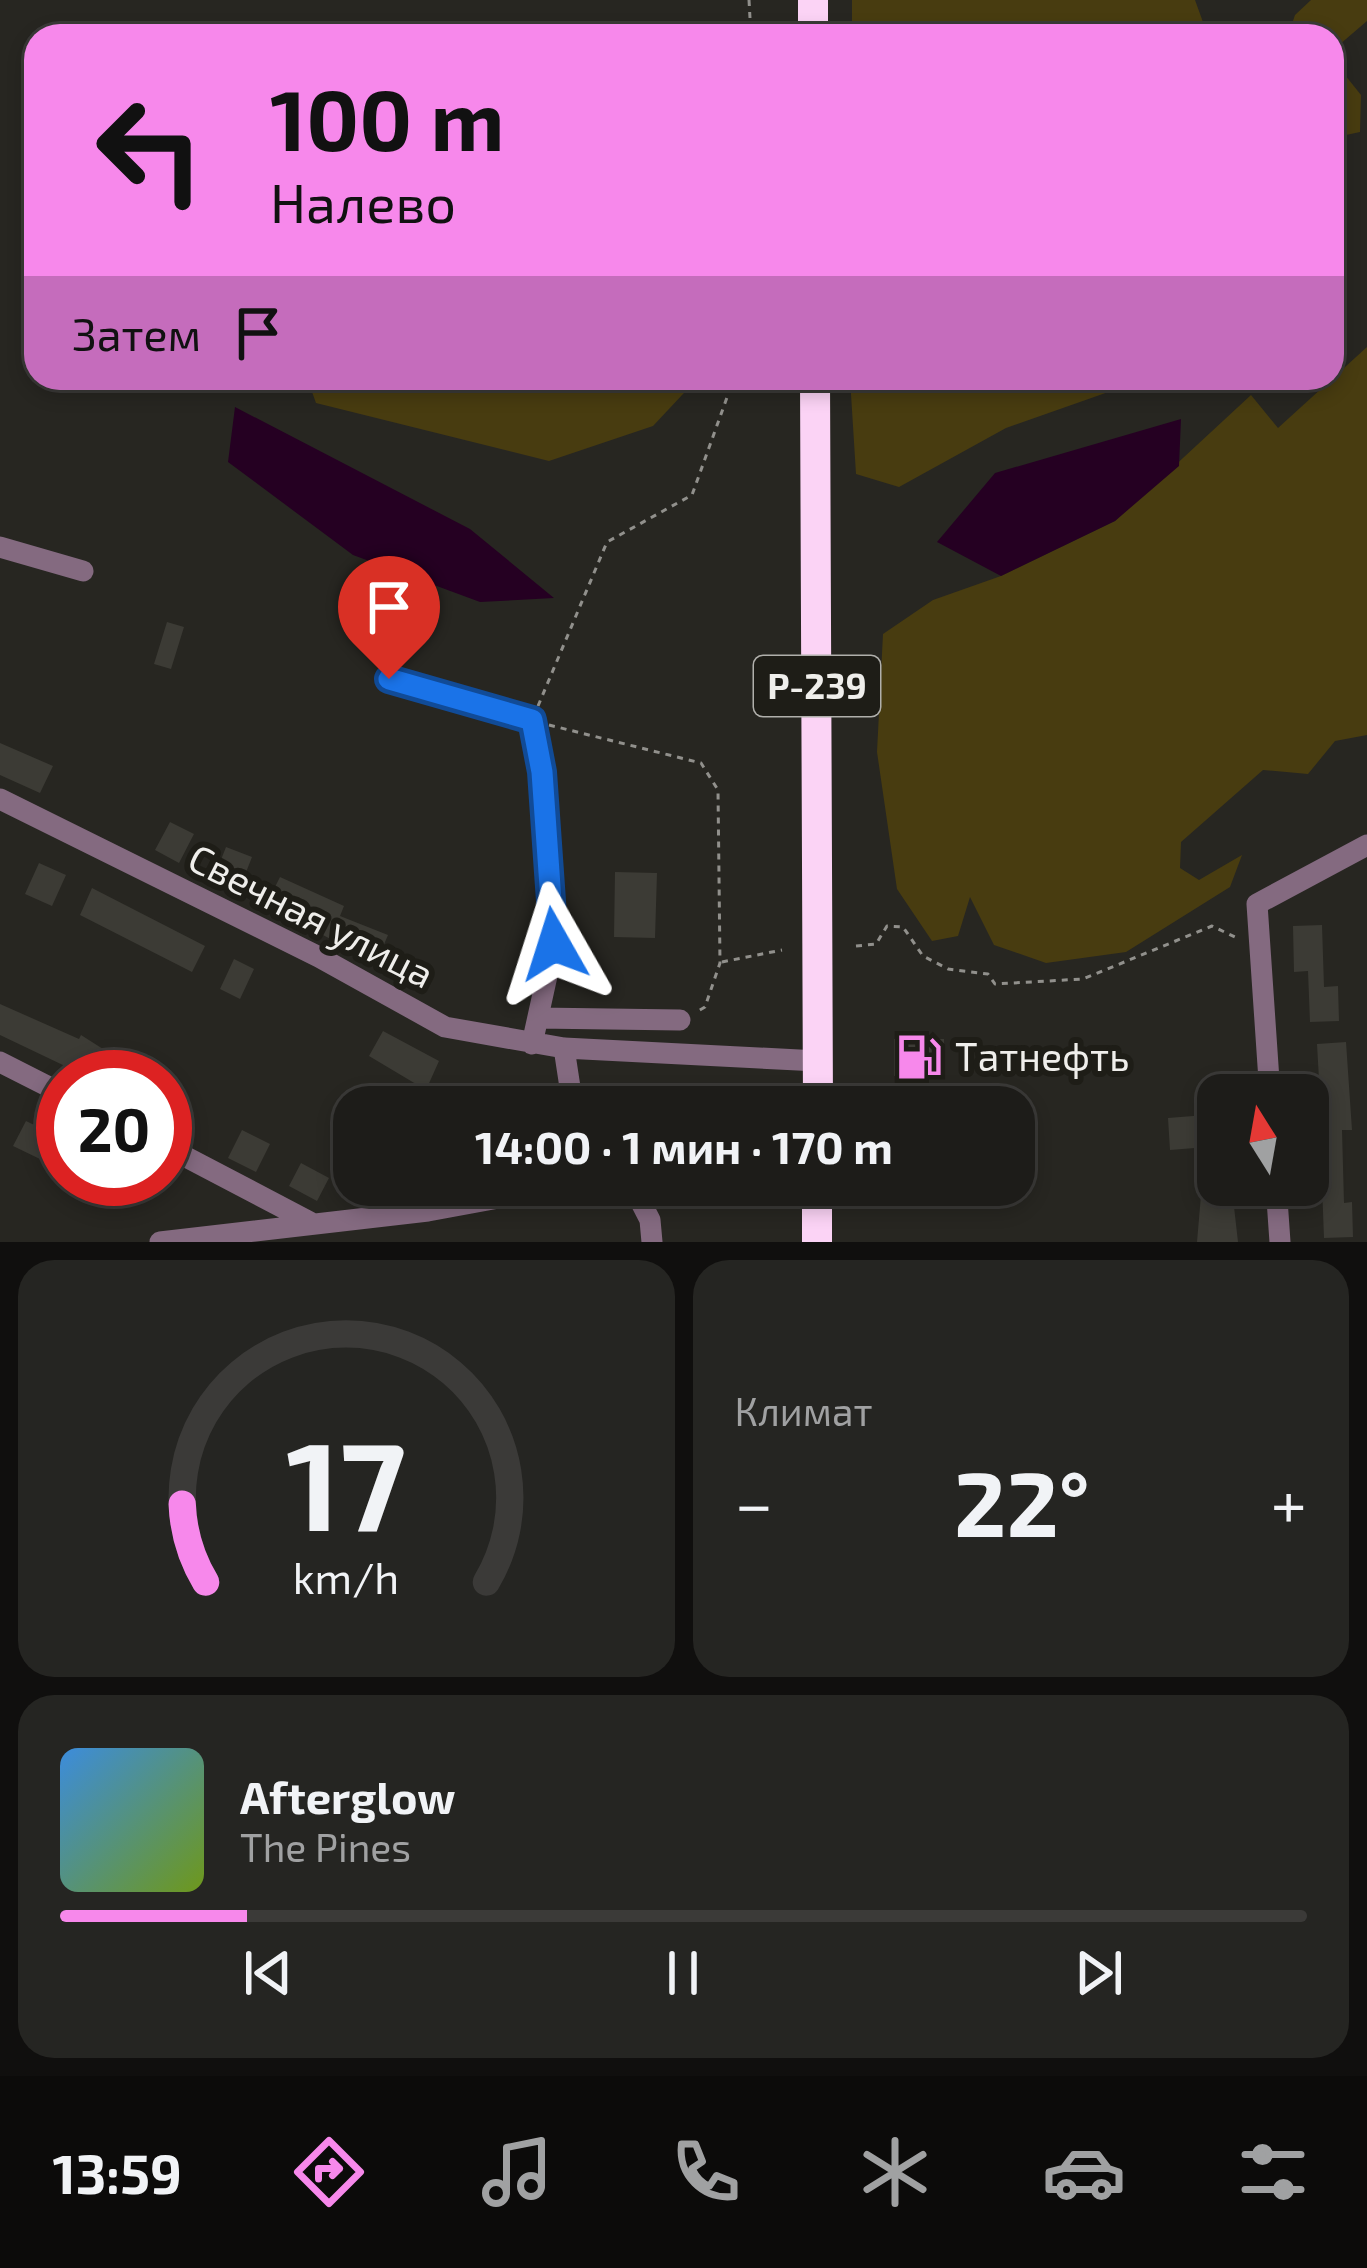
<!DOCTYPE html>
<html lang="ru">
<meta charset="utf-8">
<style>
:root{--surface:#1d1c19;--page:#252522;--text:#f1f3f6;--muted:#a0a1a2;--line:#3b3a38;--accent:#f788eb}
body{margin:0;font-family:"Exo 2",sans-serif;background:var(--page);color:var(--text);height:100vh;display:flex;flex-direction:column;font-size:45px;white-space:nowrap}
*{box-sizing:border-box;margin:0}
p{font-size:39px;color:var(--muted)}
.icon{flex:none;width:66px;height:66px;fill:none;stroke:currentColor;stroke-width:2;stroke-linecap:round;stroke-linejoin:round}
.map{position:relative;height:1242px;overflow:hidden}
.side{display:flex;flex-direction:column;gap:18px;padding:18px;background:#100f0e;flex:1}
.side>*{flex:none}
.guide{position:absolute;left:24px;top:24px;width:1320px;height:366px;border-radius:36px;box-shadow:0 6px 18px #0003,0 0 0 3px var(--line);background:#f788eb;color:#111;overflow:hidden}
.needle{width:78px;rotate:349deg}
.fabs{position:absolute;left:1197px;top:1074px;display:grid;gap:24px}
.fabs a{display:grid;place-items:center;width:132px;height:132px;border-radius:24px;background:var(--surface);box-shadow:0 6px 18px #0003,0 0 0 3px var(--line);font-size:60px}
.speed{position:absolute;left:36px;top:1050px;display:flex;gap:24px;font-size:60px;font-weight:700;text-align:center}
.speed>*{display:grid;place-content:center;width:156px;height:156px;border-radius:50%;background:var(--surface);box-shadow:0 6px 18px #0003,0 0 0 3px var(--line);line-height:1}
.speed .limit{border:18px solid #d22;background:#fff;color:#111}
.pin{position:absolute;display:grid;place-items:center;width:102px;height:102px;color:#fff;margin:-123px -51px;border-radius:50% 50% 50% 0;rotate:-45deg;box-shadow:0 0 12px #0007}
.pin .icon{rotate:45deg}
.me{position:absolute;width:132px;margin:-66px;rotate:354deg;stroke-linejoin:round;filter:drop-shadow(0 0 9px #0008)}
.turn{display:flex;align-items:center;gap:42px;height:252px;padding:0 48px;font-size:54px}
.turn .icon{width:156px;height:156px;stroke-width:2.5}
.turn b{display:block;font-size:84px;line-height:102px}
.then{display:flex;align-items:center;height:114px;padding:0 48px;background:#0003;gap:24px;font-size:45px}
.big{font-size:90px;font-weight:700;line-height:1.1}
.side .tile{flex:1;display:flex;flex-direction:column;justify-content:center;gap:18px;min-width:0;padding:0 42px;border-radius:36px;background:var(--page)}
.side .dial{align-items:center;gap:0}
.dial svg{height:312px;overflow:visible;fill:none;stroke:var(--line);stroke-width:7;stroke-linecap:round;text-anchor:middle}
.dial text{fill:var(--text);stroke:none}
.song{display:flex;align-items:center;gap:36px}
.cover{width:144px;height:144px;border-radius:18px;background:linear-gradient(135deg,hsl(210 70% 55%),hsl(80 70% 35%))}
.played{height:12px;border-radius:6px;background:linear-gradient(90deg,var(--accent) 15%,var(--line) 15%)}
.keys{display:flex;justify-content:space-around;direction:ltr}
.heat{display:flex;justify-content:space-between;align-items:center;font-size:66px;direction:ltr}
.side .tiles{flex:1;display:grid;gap:18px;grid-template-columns:1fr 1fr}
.tile:last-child{grid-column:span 2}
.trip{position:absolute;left:333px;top:1086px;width:702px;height:120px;border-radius:36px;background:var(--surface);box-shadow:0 6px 18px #0003,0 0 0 3px var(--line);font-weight:700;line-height:120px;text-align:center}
.tab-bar{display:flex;height:192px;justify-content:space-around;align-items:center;background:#0c0b0a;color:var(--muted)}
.tab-bar .icon{width:84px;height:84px}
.tab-bar .active{color:var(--accent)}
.tab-bar b{font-size:54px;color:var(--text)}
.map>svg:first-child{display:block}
.green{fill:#483c10}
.water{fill:#250022}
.building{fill:#3c3b35}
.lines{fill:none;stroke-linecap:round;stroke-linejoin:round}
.path{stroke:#91908c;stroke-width:3;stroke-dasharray:6 6;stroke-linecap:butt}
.minor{stroke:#846a80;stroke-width:21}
.highway{stroke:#fbd3f5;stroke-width:30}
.route-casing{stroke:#114b97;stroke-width:30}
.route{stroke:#1a73e8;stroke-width:21}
.labels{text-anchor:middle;stroke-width:12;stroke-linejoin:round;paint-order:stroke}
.shield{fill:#1e1d17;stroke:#b0afab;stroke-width:3}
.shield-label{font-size:36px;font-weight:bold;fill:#efeeeb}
.street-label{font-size:39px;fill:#efeeeb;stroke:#1e1d17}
.poi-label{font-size:39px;fill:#efeeeb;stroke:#1e1d17;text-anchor:start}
</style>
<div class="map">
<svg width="1367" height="1242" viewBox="0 0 1367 1242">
<rect width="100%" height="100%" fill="#272621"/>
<path class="green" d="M 852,0 L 1195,0 L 1208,36 L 852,36 Z
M 1311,0 L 1367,0 L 1367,21 L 1332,51 L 1332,36 L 1288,36 L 1295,15 Z
M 1345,75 L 1361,95 L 1360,132 L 1332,138 L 1332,81 Z
M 1367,347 L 1367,735 L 1335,741 L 1308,774 L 1263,770 L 1181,842 L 1180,868 L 1199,880 L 1242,855 L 1230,887 L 1126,952 L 1046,963 L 994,945 L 970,897 L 958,936 L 932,941 L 897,889 L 877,752 L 883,634 L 933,600 L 1001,576 L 1115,521 L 1251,395 L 1278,428 Z
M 307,378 L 698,378 L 653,426 L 549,461 L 316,403 Z
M 850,378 L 1131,378 L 1114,390 L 1006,428 L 899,487 L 856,474 Z"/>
<path class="water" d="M 235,407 L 470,529 L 554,598 L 480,602 L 353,555 L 228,462 Z
M 1181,419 L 1179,466 L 1115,521 L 1001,576 L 937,542 L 995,473 Z"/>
<path class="building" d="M 167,622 L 184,627 L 171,669 L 154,664 Z
M 0,743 L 53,766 L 40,793 L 0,775 Z
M 170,822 L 194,834 L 179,863 L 155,850 Z
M 226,847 L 252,857 L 241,885 L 215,875 Z
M 39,863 L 66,875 L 52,906 L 25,894 Z
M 615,872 L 657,873 L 655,938 L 614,937 Z
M 280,877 L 344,906 L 340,916 L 388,935 L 376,963 L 266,905 Z
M 92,888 L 205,946 L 192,972 L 80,915 Z
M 1322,925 L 1324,987 L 1338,986 L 1339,1021 L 1310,1022 L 1308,971 L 1294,972 L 1293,926 Z
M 234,959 L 254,969 L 240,999 L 220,989 Z
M 0,1004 L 79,1039 L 81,1035 L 147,1077 L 88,1077 L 0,1035 Z
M 383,1031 L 439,1061 L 426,1090 L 369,1056 Z
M 894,1039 L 944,1039 L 944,1075 L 894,1076 Z
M 1346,1042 L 1352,1130 L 1342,1130 L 1344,1203 L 1352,1202 L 1353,1237 L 1324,1238 L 1322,1185 L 1314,1185 L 1313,1151 L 1323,1150 L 1317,1044 Z
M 1218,1114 L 1218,1129 L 1205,1130 L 1207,1147 L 1170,1150 L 1168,1118 Z
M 26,1121 L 55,1135 L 42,1160 L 13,1146 Z
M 242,1130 L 270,1144 L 256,1172 L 228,1158 Z
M 1204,1160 L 1218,1160 L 1218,1189 L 1232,1189 L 1238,1242 L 1197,1242 Z
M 301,1163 L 329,1178 L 317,1201 L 289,1186 Z"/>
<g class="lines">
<path class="path" d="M 749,0 L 751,36
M 538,706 L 607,542 L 692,495 L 734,378
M 549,725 L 701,763 L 718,790 L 720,963 L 705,1007 L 698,1011
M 856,946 L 876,944 L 887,926 L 903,927 L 923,956 L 948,969 L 988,974 L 995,984 L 1083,979 L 1212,926 L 1239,939
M 722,962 L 782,950"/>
<path class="minor" d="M 0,547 L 83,571
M 389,679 L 532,720 L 542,772 L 554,944 L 532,1044
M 0,799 L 319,957 L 445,1027 L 564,1048 L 818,1061
M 538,1018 L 680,1020
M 564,1048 L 573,1107
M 0,1062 L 63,1094
M 1270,1095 L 1257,904 L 1367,845
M 165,1146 L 310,1222
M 632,1185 L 650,1220 L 652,1242
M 1276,1185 L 1280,1242
M 160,1242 L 428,1211 L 569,1185"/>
<path class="highway" d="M 813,0 L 813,36
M 815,378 L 818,1107
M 817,1185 L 817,1242"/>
</g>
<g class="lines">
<g class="route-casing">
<path id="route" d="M 389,679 L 532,720 L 542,772 L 554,944"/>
</g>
<use href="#route" class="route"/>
</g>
<defs>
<g id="fuel-bare" transform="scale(3.6)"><path d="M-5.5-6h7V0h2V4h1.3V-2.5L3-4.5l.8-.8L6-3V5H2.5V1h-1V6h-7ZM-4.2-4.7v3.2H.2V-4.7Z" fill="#f788eb" stroke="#1e1d17" stroke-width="2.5" paint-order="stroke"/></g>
</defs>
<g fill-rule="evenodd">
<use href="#fuel-bare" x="919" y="1057"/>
</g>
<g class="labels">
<rect class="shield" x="754" y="656" width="126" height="60" rx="9"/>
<g class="shield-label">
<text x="817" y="699">Р-239</text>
</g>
<g class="street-label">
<text transform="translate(311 916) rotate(27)" y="14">Свечная улица</text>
</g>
<g class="poi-label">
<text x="955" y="1071">Татнефть</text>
</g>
</g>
</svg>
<div class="fabs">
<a><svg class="needle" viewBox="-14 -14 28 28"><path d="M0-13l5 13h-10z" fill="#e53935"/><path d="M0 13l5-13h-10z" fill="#a0a1a2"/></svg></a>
</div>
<div class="speed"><div class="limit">20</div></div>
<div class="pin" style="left:389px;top:679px;background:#d93025"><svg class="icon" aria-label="arrive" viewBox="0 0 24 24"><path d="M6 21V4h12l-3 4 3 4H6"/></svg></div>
<svg class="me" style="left:554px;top:944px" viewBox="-20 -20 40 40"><path d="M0-17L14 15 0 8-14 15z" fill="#1a73e8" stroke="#fff" stroke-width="4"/></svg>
<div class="trip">14:00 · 1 мин · 170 m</div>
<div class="guide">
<div class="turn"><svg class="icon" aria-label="left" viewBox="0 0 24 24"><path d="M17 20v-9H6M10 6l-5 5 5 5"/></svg><div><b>100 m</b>Налево</div></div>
<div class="then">Затем<svg class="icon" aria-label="arrive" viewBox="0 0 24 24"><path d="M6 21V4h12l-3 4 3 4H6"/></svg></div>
</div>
</div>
<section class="side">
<div class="tiles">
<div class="tile dial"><svg viewBox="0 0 100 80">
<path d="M14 69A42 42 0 1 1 86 69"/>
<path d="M14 69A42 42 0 0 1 8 49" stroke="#f788eb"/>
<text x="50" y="56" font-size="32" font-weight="700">17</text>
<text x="50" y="72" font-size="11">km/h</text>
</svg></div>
<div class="tile"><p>Климат</p>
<div class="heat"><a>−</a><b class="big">22°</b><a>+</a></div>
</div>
<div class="tile">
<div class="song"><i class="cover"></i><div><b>Afterglow</b><p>The Pines</p></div></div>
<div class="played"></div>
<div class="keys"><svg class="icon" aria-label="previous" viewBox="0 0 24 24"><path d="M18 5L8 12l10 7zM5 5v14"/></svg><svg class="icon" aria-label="pause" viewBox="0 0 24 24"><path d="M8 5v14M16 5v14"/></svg><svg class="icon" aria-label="next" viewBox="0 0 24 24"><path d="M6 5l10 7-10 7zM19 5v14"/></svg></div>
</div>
</div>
</section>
<nav class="tab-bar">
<b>13:59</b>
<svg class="icon active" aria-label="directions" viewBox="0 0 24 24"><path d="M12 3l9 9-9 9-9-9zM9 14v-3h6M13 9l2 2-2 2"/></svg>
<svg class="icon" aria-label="music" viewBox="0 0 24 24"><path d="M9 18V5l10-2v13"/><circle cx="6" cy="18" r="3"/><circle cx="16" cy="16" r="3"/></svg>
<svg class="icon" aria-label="phone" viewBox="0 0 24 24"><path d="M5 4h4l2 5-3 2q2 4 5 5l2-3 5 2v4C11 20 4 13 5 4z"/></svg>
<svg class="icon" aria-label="climate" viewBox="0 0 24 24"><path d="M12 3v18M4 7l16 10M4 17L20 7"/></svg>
<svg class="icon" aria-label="car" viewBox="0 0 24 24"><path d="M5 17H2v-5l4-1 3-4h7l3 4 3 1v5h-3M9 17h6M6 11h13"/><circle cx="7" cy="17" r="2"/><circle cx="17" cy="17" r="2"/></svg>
<svg class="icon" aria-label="filters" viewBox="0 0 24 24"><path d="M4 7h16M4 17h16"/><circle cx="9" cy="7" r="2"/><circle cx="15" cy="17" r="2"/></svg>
</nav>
